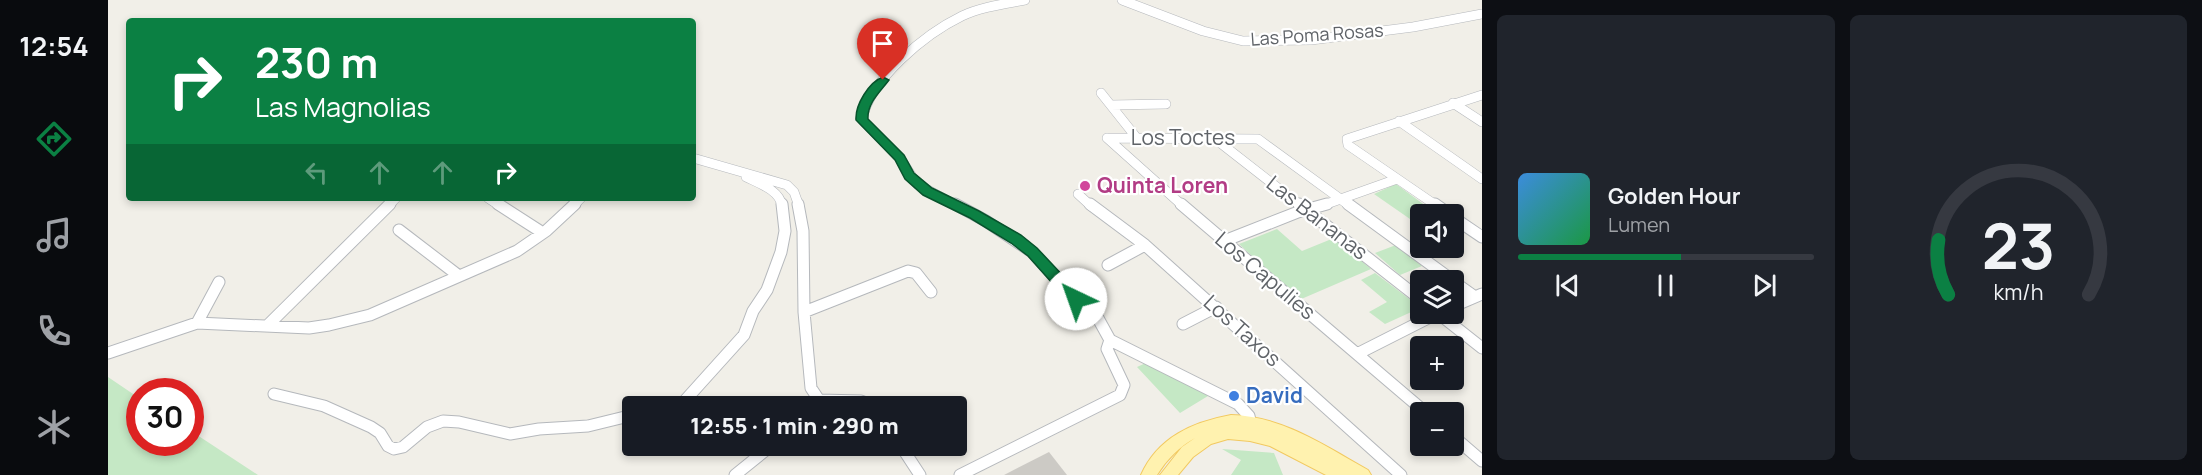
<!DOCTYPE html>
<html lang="es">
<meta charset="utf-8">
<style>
:root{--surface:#171b24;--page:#20242c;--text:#f1f3f6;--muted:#9ea1a6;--line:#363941;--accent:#0b8043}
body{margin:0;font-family:Manrope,sans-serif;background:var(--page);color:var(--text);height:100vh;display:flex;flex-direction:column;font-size:22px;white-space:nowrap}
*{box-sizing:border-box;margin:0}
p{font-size:20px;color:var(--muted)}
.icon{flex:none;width:33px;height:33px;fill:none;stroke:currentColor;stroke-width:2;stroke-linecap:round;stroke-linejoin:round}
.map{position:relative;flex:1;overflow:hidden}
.panel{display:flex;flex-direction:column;gap:15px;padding:15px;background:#0d0f14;width:720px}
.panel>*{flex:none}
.banner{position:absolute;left:18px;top:18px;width:570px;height:183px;border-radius:6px;box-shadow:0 3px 9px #0003;background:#0b8043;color:#fff;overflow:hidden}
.fabs{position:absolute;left:1302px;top:204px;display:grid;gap:12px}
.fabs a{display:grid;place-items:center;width:54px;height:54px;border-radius:6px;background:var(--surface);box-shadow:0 3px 9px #0003;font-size:30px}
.speed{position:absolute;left:18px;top:378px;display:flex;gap:12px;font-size:30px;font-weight:700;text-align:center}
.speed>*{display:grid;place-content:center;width:78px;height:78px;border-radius:50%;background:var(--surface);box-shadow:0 3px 9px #0003;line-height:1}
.speed .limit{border:9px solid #d22;background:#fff;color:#111}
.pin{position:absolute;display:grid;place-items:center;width:51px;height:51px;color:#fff;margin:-62px -26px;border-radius:50% 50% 50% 0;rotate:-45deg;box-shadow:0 0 6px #0007}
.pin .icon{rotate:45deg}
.me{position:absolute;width:66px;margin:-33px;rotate:318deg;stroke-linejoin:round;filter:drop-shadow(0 0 4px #0008)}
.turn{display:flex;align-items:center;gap:21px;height:126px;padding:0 30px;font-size:27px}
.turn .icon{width:78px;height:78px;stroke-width:2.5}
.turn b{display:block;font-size:42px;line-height:51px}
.lanes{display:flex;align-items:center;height:57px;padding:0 30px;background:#0003;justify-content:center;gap:30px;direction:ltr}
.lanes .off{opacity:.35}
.panel .widget{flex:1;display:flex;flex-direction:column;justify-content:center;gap:9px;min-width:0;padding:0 21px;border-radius:9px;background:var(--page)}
.panel .dial{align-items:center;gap:0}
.dial svg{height:156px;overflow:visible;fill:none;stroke:var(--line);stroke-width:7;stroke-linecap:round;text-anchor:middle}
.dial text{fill:var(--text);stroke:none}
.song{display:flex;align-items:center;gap:18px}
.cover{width:72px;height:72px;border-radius:9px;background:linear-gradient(135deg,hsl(210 70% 55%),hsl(140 70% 35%))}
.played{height:6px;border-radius:3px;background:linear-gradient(90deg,var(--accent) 55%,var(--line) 55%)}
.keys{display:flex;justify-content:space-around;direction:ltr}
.panel .tiles{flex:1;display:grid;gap:15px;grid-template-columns:repeat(2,1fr)}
.trip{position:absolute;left:514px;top:396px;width:345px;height:60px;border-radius:6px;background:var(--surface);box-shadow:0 3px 9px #0003;font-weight:800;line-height:60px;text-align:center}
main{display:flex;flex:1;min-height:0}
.menu{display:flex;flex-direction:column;width:108px;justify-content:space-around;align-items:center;background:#090b0e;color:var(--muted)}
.menu .icon{width:42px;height:42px}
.menu .active{color:var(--accent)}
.menu b{font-size:27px;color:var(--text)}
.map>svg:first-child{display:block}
.green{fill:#c5e8c5}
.building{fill:#cccac5}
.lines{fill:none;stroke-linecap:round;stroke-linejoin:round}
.minor-far1-casing{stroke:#b5b8bc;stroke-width:10}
.minor-casing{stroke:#b5b8bc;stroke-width:13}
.major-casing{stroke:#f2c960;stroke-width:2}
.minor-far1{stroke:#fff;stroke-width:9}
.minor{stroke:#fff;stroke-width:11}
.major{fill:#fff2af;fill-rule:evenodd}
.route{fill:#0b8043;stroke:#07532c;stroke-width:1.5}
.hotel-dot{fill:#d1479c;stroke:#fff;stroke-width:2}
.shop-dot{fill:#3f7fe0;stroke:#fff;stroke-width:2}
.labels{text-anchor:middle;stroke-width:4.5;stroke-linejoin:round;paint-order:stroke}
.far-street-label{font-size:18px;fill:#5f6368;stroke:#fff}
.street-label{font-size:21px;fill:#5f6368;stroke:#fff}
.hotel-label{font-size:21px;font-weight:bold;fill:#b23c85;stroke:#fff;text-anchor:start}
.shop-label{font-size:21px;font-weight:bold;fill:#366cbe;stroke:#fff;text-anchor:start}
</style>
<main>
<nav class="menu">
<b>12:54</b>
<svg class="icon active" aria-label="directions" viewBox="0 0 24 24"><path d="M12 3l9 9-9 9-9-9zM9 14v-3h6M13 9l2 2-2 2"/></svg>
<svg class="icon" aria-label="music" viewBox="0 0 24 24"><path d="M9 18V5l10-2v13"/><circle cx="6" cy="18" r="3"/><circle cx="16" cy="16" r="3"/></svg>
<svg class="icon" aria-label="phone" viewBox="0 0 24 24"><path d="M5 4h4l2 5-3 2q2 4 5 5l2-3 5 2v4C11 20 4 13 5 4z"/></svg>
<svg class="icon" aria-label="climate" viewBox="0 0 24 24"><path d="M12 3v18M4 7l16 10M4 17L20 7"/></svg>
</nav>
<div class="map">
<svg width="1374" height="475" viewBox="0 0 1374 475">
<rect width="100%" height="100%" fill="#f1efe8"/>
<path class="green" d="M 1288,184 L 1322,209 L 1302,219 L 1266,194 Z
M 1169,229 L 1194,251 L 1226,238 L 1263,269 L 1191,300 L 1131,244 Z
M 1288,245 L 1314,266 L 1292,275 L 1267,253 Z
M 1267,273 L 1312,307 L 1312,308 L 1277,324 L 1261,312 L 1279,302 L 1253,280 Z
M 1040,362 L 1088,387 L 1100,396 L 1072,413 L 1029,367 Z
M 0,377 L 31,398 L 32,442 L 82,442 L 83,431 L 150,475 L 0,475 Z
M 1114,449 L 1166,453 L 1175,475 L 1123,475 L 1133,460 Z"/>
<path class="building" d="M 941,452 L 959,475 L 896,475 Z"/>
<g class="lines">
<g class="minor-far1-casing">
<path id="minor-far1" d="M 1014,0 L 1095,31 L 1135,41 L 1203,40 L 1305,27 L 1374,14
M 993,93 L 1028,137
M 1345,103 L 1374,122
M 1003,105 L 1058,104
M 1291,121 L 1374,179
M 999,138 L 1075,206
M 999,138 L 1150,139 L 1242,206
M 1106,138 L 1193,206
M 585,158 L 679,185 L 686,192 L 691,206
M 638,177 C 650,183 672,190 674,206
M 970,194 L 983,206
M 380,198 L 392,206
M 280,206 L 288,198
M 465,206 L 473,198
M 849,206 L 809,184 L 792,158 L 754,120 C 762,79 817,34 854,16 C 873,7 896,4 917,0
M 1213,206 L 1289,179
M 1329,206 L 1240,145 L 1239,139 L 1374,95"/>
</g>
<g class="minor-casing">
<path id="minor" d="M 390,204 L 435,233
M 690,204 L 695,231 L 696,312 L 703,388 L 711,400
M 847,204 L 878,221 L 924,252 L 963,295 L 986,311 L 1002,340 L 1130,404 L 1141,416 L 1144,429
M 982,204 L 1037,245 L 1293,475
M 1073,204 L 1317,412
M 1191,204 L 1312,299
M 1240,204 L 1344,280
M 1327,204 L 1341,214
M 1346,218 L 1374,237
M 291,230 L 351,276
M 1116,241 L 1190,212 L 1219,204
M 1000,265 L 1037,245
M 1346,282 L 1367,297
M 1346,306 L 1374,294
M 696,312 L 800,271 L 808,273 L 823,292
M 1331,314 L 1374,348
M 89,323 L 111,282
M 1075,324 L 1108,307
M 159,326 L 282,204
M 0,353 L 89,323 L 201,328 L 221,325 L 262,315 L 409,251 L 438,231 L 467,204
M 1249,354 L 1328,314
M 166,394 L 216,406 L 263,427 L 272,433 L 280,446 L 286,449 L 295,447 L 319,427 L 335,421 L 351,422 L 402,434 L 431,429 L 480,426 L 525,415
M 711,400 L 753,401 L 765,406
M 572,406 L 636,335 L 645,311 L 659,290 L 673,252 L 677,231 L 674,204
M 1346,437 L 1374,461
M 793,446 L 812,475
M 627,475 L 663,446
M 852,475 L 1012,395 L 1016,385 L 999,349 L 1002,340"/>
</g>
<g class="major-casing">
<path id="major" d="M 1123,415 C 1174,416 1217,446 1260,470 L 1263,475 L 1218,475 L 1162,446 L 1142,441 L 1120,439 L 1103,444 L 1085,457 L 1070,475 L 1052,475 L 1074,447 L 1087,438 C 1071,447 1059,459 1049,475 L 1033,475 C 1050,437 1085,422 1123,415 Z"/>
</g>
<use href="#minor-far1" class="minor-far1"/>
<use href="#minor" class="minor"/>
<use href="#major" class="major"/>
</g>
<path class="route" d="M 775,77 L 781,80 C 772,92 759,103 760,119 L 796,155 L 806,173 L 824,188 L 871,211 L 913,235 L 929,248 L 973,295 L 975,299 L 973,303 L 962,303 L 920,256 L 903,243 L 862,218 L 815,195 L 797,179 L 787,160 L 748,120 C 747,105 761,82 775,77 Z"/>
<circle class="hotel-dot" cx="977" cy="186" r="6"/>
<circle class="shop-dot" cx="1126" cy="396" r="6"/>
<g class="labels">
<g class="far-street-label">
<text transform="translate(1209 35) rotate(-4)" y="6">Las Poma Rosas</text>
</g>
<g class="street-label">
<text x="1075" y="145">Los Toctes</text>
<text transform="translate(1209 218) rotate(38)" y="7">Las Bananas</text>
<text transform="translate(1157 276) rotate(40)" y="7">Los Capulies</text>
<text transform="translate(1134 331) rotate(42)" y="7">Los Taxos</text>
</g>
<g class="hotel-label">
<text x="989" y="193">Quinta Loren</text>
</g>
<g class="shop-label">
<text x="1138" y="403">David</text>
</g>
</g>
</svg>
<div class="fabs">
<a><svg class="icon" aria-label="sound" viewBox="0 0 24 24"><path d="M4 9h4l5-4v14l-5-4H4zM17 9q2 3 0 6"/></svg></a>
<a><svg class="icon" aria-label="layers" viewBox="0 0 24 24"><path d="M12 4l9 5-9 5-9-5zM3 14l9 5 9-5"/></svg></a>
<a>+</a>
<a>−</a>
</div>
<div class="speed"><div class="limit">30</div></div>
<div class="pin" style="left:775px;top:80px;background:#d93025"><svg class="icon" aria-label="arrive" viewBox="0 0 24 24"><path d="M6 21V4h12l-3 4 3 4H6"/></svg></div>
<svg class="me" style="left:968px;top:299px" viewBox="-20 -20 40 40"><circle r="19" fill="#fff"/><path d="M0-13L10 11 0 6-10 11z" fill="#0b8043"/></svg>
<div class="trip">12:55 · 1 min · 290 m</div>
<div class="banner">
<div class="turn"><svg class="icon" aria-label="right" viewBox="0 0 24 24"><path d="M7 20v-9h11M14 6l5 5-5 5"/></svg><div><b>230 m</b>Las Magnolias</div></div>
<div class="lanes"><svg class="icon off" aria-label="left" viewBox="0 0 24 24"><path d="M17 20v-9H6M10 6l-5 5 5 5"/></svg><svg class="icon off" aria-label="ahead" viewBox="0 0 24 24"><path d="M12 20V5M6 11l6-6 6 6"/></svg><svg class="icon off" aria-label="ahead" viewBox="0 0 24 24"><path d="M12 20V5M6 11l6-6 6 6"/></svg><svg class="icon" aria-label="right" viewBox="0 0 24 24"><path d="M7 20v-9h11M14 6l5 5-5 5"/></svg></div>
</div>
</div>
<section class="panel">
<div class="tiles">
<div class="widget">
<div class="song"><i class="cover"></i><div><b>Golden Hour</b><p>Lumen</p></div></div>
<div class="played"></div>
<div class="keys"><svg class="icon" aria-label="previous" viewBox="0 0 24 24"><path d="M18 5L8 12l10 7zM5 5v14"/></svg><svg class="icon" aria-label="pause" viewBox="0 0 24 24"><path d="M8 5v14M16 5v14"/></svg><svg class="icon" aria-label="next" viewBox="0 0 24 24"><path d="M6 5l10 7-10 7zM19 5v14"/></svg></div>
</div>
<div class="widget dial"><svg viewBox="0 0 100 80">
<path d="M14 69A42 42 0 1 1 86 69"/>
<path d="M14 69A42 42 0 0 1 9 41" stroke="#0b8043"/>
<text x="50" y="56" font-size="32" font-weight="700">23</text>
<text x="50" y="72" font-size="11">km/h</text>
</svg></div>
</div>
</section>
</main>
